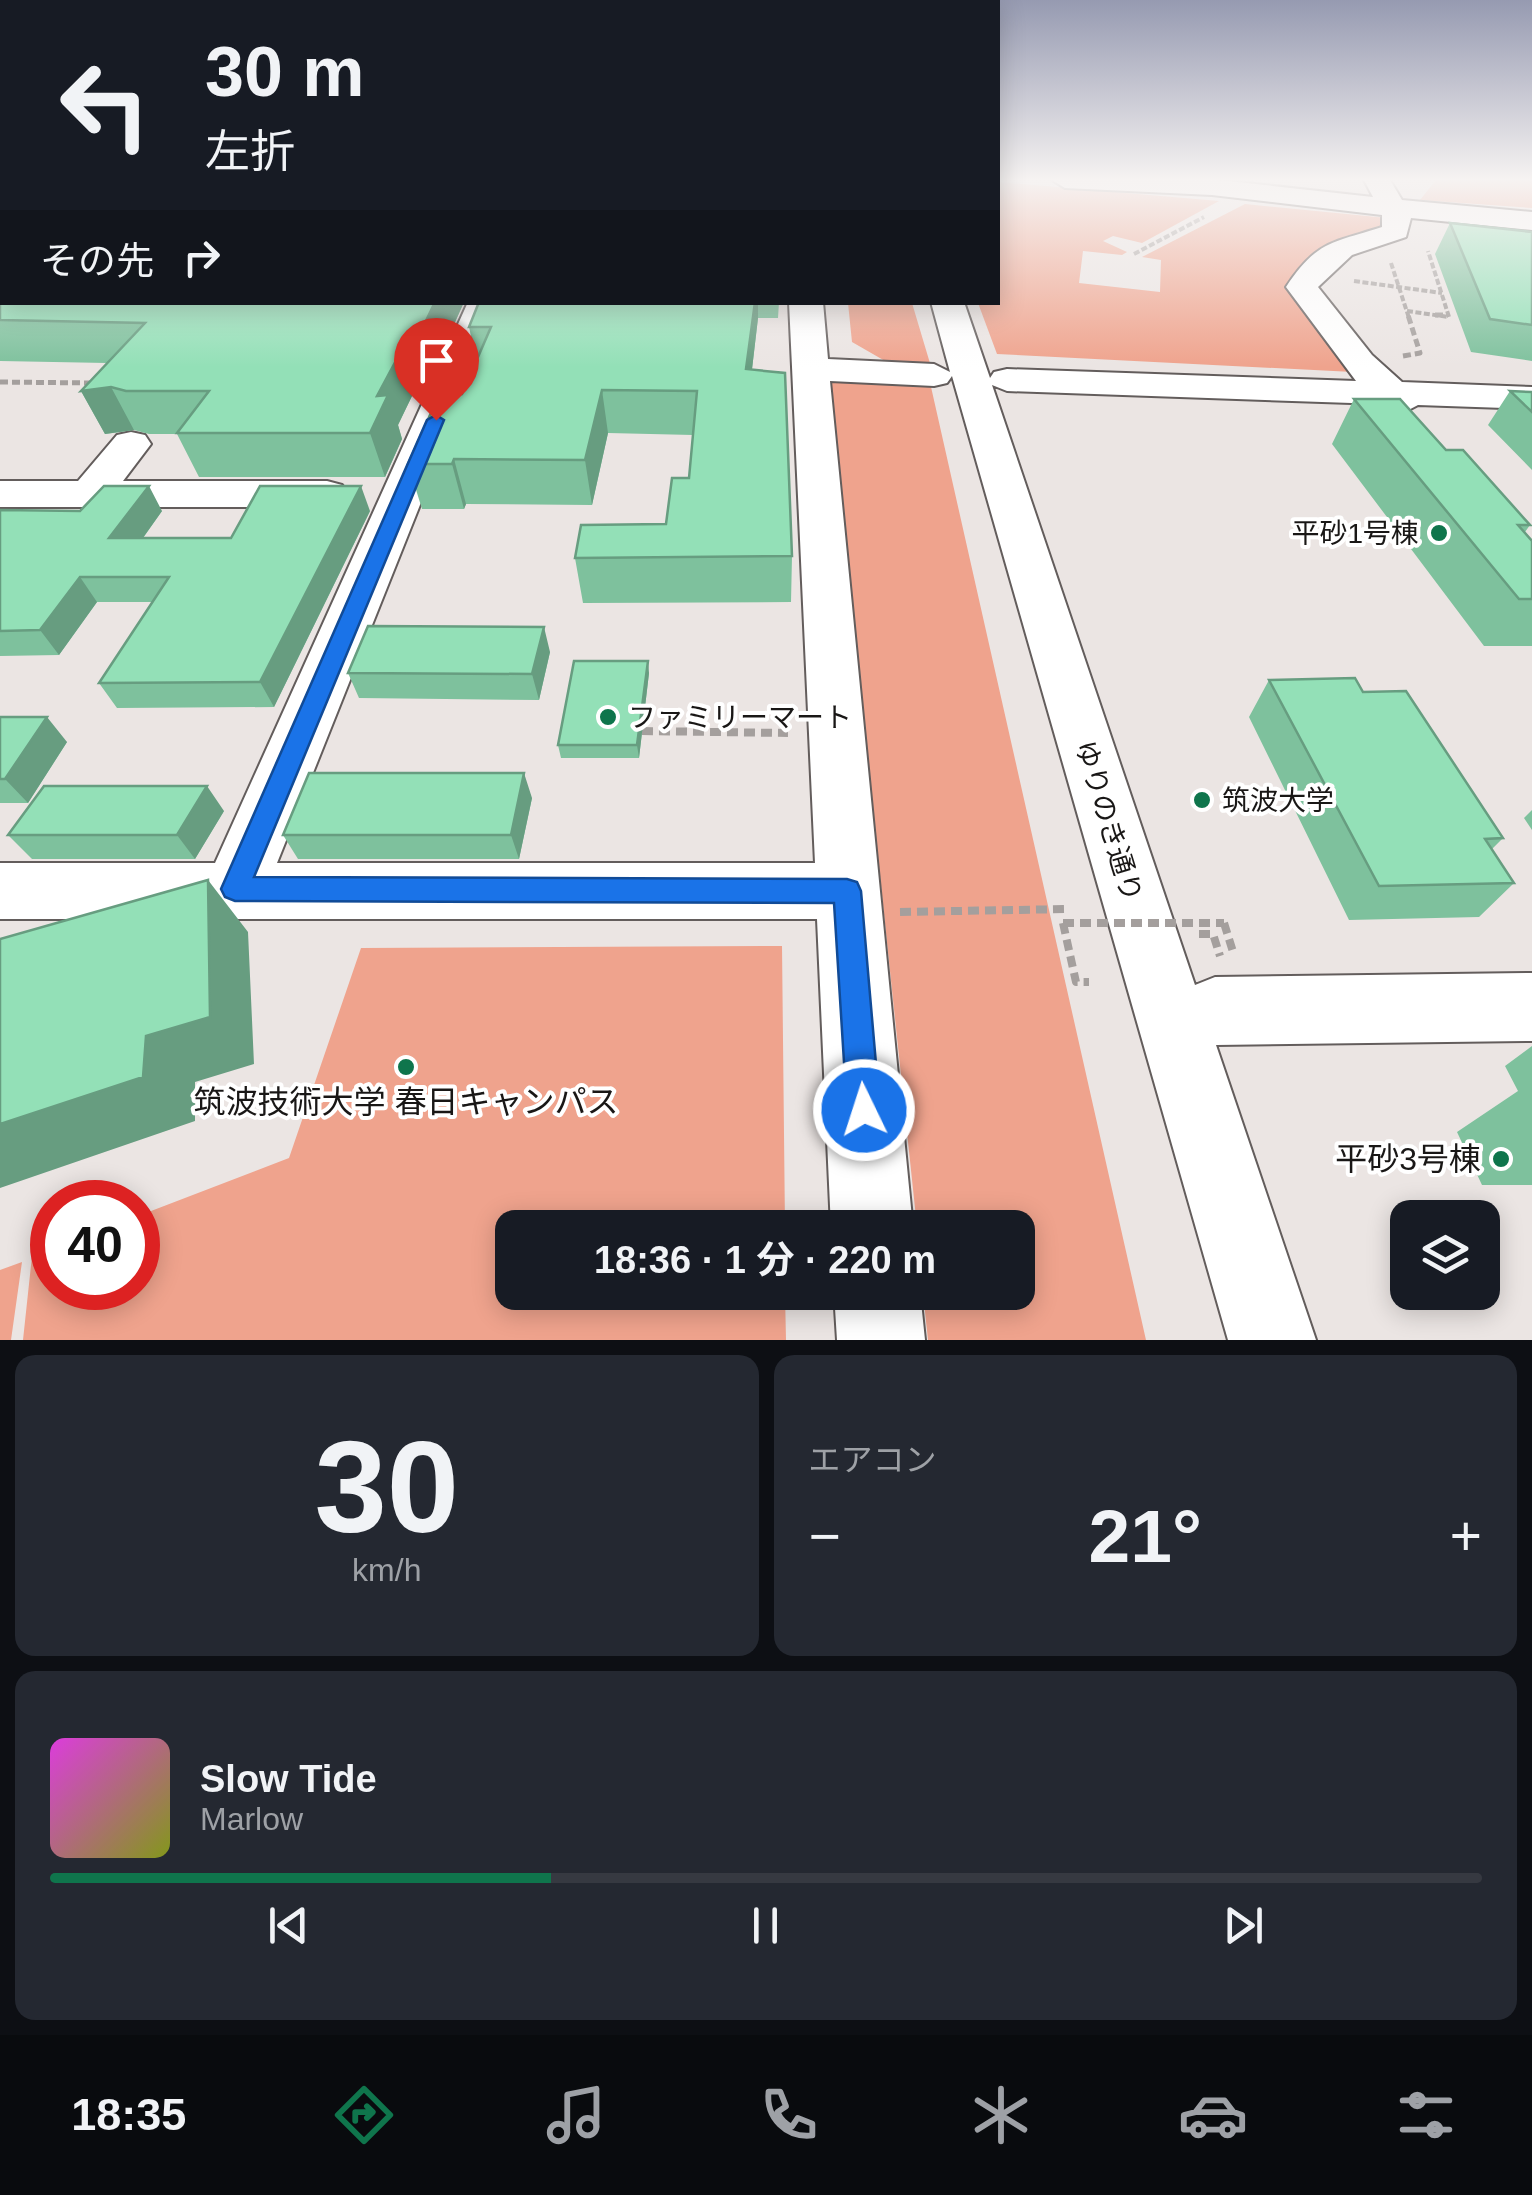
<!DOCTYPE html>
<html lang="ja">
<meta charset="utf-8">
<style>
:root{--surface:#171b24;--page:#242831;--text:#f1f3f6;--muted:#9ea1a6;--line:#363941;--accent:#0f754c}
body{margin:0;font-family:Arial,"Noto Sans JP",sans-serif;background:var(--page);color:var(--text);height:100vh;display:flex;flex-direction:column;font-size:38px;white-space:nowrap}
*{box-sizing:border-box;margin:0}
p{font-size:32px;color:var(--muted)}
.icon{flex:none;width:55px;height:55px;fill:none;stroke:currentColor;stroke-width:2;stroke-linecap:round;stroke-linejoin:round}
.map{position:relative;height:1340px;overflow:hidden}
.side{display:flex;flex-direction:column;gap:15px;padding:15px;background:#0d0f14;flex:1}
.side>*{flex:none}
.guide{position:absolute;left:0px;top:0px;width:1000px;height:305px;box-shadow:0 5px 25px #0003;background:#171b24;color:var(--text);overflow:hidden}
.controls{position:absolute;left:1390px;top:1200px;display:grid;gap:20px}
.controls a{display:grid;place-items:center;width:110px;height:110px;border-radius:20px;background:var(--surface);box-shadow:0 5px 25px #0003;font-size:50px}
.speed{position:absolute;left:30px;top:1180px;display:flex;gap:20px;font-size:50px;font-weight:700;text-align:center}
.speed>*{display:grid;place-content:center;width:130px;height:130px;border-radius:50%;background:var(--surface);box-shadow:0 5px 25px #0003;line-height:1}
.speed .limit{border:15px solid #d22;background:#fff;color:#111}
.pin{position:absolute;display:grid;place-items:center;width:85px;height:85px;color:#fff;margin:-102px -42px;border-radius:50% 50% 50% 0;rotate:-45deg;box-shadow:0 0 10px #0007}
.pin .icon{rotate:45deg}
.me{position:absolute;width:110px;margin:-55px;rotate:356deg;stroke-linejoin:round;filter:drop-shadow(0 0 8px #0008)}
.turn{display:flex;align-items:center;gap:35px;height:210px;padding:0 40px;font-size:45px}
.turn .icon{width:130px;height:130px;stroke-width:2.5}
.turn b{display:block;font-size:70px;line-height:85px}
.then{display:flex;align-items:center;height:95px;padding:0 40px;background:#0003;gap:20px;font-size:38px}
.big{font-size:75px;font-weight:700;line-height:1.1}
.side .widget{flex:1;display:flex;flex-direction:column;justify-content:center;gap:15px;min-width:0;padding:0 35px;border-radius:20px;background:var(--page)}
.side .dial{align-items:center;gap:0}
.dial b{font-size:130px;line-height:1}
.song{display:flex;align-items:center;gap:30px}
.cover{width:120px;height:120px;border-radius:15px;background:linear-gradient(135deg,hsl(300 70% 55%),hsl(70 70% 35%))}
.played{height:10px;border-radius:5px;background:linear-gradient(90deg,var(--accent) 35%,var(--line) 35%)}
.keys{display:flex;justify-content:space-around;direction:ltr}
.heat{display:flex;justify-content:space-between;align-items:center;font-size:55px;direction:ltr}
.side .tiles{flex:1;display:grid;gap:15px;grid-template-columns:1fr 1fr}
.widget:last-child{grid-column:span 2}
.trip{position:absolute;left:495px;top:1210px;width:540px;height:100px;border-radius:20px;background:var(--surface);box-shadow:0 5px 25px #0003;font-weight:700;line-height:100px;text-align:center}
.tabs{display:flex;height:160px;justify-content:space-around;align-items:center;background:#090b0e;color:var(--muted)}
.tabs .icon{width:70px;height:70px}
.tabs .selected{color:var(--accent)}
.tabs b{font-size:45px;color:var(--text)}
.map>svg:first-child{display:block}
.green{fill:#efa38d}
.lines{fill:none;stroke-linecap:round;stroke-linejoin:round}
.minor-casing{stroke:#635d5c;stroke-width:4}
.path-far2{stroke:#a49f9d;stroke-width:4;stroke-dasharray:6 2.5;stroke-linecap:butt}
.path-far1{stroke:#a49f9d;stroke-width:5;stroke-dasharray:8 4;stroke-linecap:butt}
.path{stroke:#a49f9d;stroke-width:8;stroke-dasharray:11 6;stroke-linecap:butt}
.minor{fill:#fff;fill-rule:evenodd}
.path-bridge{stroke:#a49f9d;stroke-width:8;stroke-dasharray:11 6;stroke-linecap:butt}
.wall{fill:#7ec19d}
.shaded-wall{fill:#679d80}
.building{fill:#93e0b7;stroke:#679d80;stroke-width:2.5}
.route{fill:#1a73e8;stroke:#114b97;stroke-width:2.5}
.poi-dot{fill:#0f754c;stroke:#fff;stroke-width:4}
.labels{text-anchor:middle;stroke-width:8;stroke-linejoin:round;paint-order:stroke}
.poi-label{font-size:28px;fill:#191716;stroke:#fff;text-anchor:start}
.street-label{font-size:28px;fill:#191716;stroke:#fff}
.near-poi-label{font-size:32px;fill:#191716;stroke:#fff}
</style>
<div class="map">
<svg width="1532" height="1340" viewBox="0 0 1532 1340">
<rect width="100%" height="100%" fill="#ebe5e3"/>
<path class="green" d="M 1436,180 L 1532,180 L 1532,208 L 1420,200 Z
M 998,182 L 1219,201 L 1142,243 L 1113,236 L 1103,241 L 1127,252 L 1122,255 L 1083,251 L 1079,283 L 1160,292 L 1161,260 L 1142,257 L 1245,204 L 1387,218 L 1389,225 L 1309,267 L 1353,372 L 997,354 L 978,303 L 998,302 Z
M 848,303 L 912,303 L 932,370 L 899,369 L 852,342 Z
M 837,377 L 929,378 L 1146,1340 L 928,1340 L 923,1293 L 1018,1292 L 1018,1228 L 917,1227 L 828,383 Z
M 782,946 L 785,1227 L 512,1228 L 512,1292 L 785,1293 L 786,1340 L 23,1340 L 32,1256 L 52,1248 L 52,1288 L 138,1288 L 138,1216 L 289,1158 L 361,948 Z
M 22,1262 L 11,1340 L 0,1340 L 0,1270 Z"/>
<g class="lines">
<g class="minor-casing">
<path id="minor" d="M 1052,180 L 1219,180 L 1373,197 L 1364,180 L 1390,180 L 1402,200 L 1532,212 L 1532,230 L 1411,218 L 1406,237 L 1352,255 L 1318,287 L 1372,355 L 1402,382 L 1532,387 L 1532,409 L 1418,405 L 1401,414 L 1381,404 L 1007,391 L 992,385 L 1195,985 L 1215,977 L 1532,973 L 1532,1041 L 1216,1045 L 1316,1340 L 1228,1340 L 952,376 L 947,383 L 934,386 L 830,381 L 913,1228 L 831,1228 L 817,919 L 0,919 L 0,863 L 215,863 L 468,302 L 501,302 L 277,863 L 815,863 L 789,302 L 823,302 L 828,359 L 934,364 L 950,372 L 931,302 L 964,302 L 990,378 L 994,372 L 1007,369 L 1356,381 L 1286,287 C 1317,240 1333,243 1382,227 L 1382,215 L 1212,195 L 1065,188 Z
M 131,432 L 145,435 L 151,444 L 123,481 L 327,481 L 342,485 L 349,494 L 342,503 L 327,507 L 0,507 L 0,481 L 78,481 L 117,435 Z
M 834,1292 L 920,1292 L 925,1340 L 837,1340 Z"/>
</g>
<path class="path-far2" d="M 1134,254 L 1204,217
M 1391,263 L 1409,318
M 1354,281 L 1442,293
M 1407,311 L 1449,317 L 1428,251"/>
<path class="path-far1" d="M 1435,315 L 1448,315
M 1403,356 L 1420,353 L 1408,315
M 0,382 L 95,383"/>
<path class="path" d="M 642,731 L 788,733
M 900,912 L 1069,909
M 1063,923 L 1076,982 L 1089,982
M 1224,923 L 1234,955
M 1199,934 L 1213,934 L 1220,956"/>
<use href="#minor" class="minor"/>
<path class="path-bridge" d="M 1063,923 L 1224,923"/>
</g>
<path class="wall" d="M 0,180 L 2,180 L 2,280 L 0,281 Z
M 1450,223 L 1532,232 L 1532,361 L 1471,352 L 1435,254 Z
M 0,290 L 2,302 L 464,302 L 434,369 L 425,369 L 398,425 L 402,439 L 385,477 L 199,477 L 177,434 L 149,434 L 134,430 L 105,434 L 81,391 L 107,363 L 0,361 Z
M 479,302 L 779,302 L 778,318 L 758,318 L 752,369 L 792,556 L 791,602 L 583,603 L 575,558 L 666,524 L 689,478 L 693,435 L 608,433 L 592,505 L 466,504 L 464,509 L 422,509 L 408,464 L 462,394 L 476,360 L 469,327 Z
M 1510,391 L 1532,392 L 1532,470 L 1488,425 Z
M 1354,399 L 1446,450 L 1530,525 L 1525,532 L 1532,541 L 1532,646 L 1484,646 L 1332,444 Z
M 0,510 L 162,511 L 143,538 L 231,538 L 370,511 L 274,707 L 117,708 L 99,683 L 152,602 L 97,602 L 59,655 L 0,656 Z
M 550,652 L 539,700 L 359,698 L 348,673 Z
M 649,673 L 639,758 L 561,758 L 558,745 Z
M 1269,680 L 1363,692 L 1503,838 L 1492,849 L 1514,883 L 1479,917 L 1349,920 L 1249,717 Z
M 0,717 L 67,742 L 28,803 L 0,803 Z
M 532,798 L 519,859 L 298,859 L 283,835 Z
M 1532,810 L 1532,830 L 1524,818 Z
M 224,811 L 195,859 L 32,859 L 8,835 Z
M 1532,1046 L 1532,1185 L 1482,1185 L 1457,1132 L 1518,1091 L 1505,1066 Z"/>
<path class="shaded-wall" d="M 435,302 L 464,302 L 434,369 L 423,327 Z
M 755,302 L 758,302 L 758,318 L 747,412 L 746,369 Z
M 414,327 L 425,369 L 398,425 L 402,439 L 385,477 L 370,433 L 377,396 Z
M 111,387 L 134,430 L 105,434 L 81,391 Z
M 602,390 L 608,433 L 592,505 L 585,460 Z
M 454,459 L 466,504 L 464,509 L 452,464 Z
M 149,486 L 162,511 L 125,563 L 109,538 Z
M 361,486 L 370,511 L 274,707 L 260,682 Z
M 80,577 L 97,602 L 59,655 L 40,630 Z
M 544,627 L 550,652 L 539,700 L 532,674 Z
M 648,661 L 649,673 L 639,758 L 637,745 Z
M 47,717 L 67,742 L 28,803 L 5,779 Z
M 524,773 L 532,798 L 519,859 L 511,835 Z
M 207,786 L 224,811 L 195,859 L 177,835 Z
M 208,880 L 248,932 L 254,1064 L 195,1082 L 195,1121 L 0,1188 L 0,1124 L 146,1036 Z"/>
<path class="building" d="M 0,180 L 2,180 L 2,246 L 0,246 Z
M 1450,223 L 1532,232 L 1532,325 L 1490,319 Z
M 2,288 L 2,302 L 435,302 L 423,327 L 414,327 L 377,396 L 388,395 L 370,433 L 177,433 L 209,391 L 126,391 L 111,387 L 81,391 L 145,323 L 0,320 L 0,290 Z
M 479,302 L 755,302 L 746,369 L 785,373 L 792,556 L 575,558 L 581,525 L 666,524 L 672,478 L 689,478 L 697,391 L 602,390 L 585,460 L 454,459 L 452,464 L 408,464 L 439,395 L 462,394 L 491,327 L 469,327 Z
M 1510,391 L 1532,392 L 1532,412 Z
M 1354,399 L 1400,399 L 1446,450 L 1463,450 L 1530,525 L 1518,525 L 1532,541 L 1532,599 L 1519,599 Z
M 104,486 L 149,486 L 109,538 L 231,538 L 260,486 L 361,486 L 260,682 L 99,683 L 169,577 L 80,577 L 40,630 L 0,631 L 0,510 L 80,511 Z
M 368,626 L 544,627 L 532,674 L 348,673 Z
M 574,661 L 648,661 L 637,745 L 558,745 Z
M 1355,678 L 1363,692 L 1406,691 L 1503,838 L 1485,839 L 1514,883 L 1379,886 L 1269,680 Z
M 0,717 L 47,717 L 5,779 L 0,779 Z
M 309,773 L 524,773 L 511,835 L 283,835 Z
M 44,786 L 207,786 L 177,835 L 8,835 Z
M 208,880 L 210,1017 L 146,1036 L 143,1077 L 0,1124 L 0,939 Z"/>
<linearGradient id="sky" x2="0" y2="1"><stop stop-color="#969ab1"/><stop offset="0.49" stop-color="#f6f3f2"/><stop offset="1" stop-color="#f6f3f2" stop-opacity="0"/></linearGradient>
<rect width="1532" height="367" fill="url(#sky)"/>
<path class="route" d="M 436,415 L 444,420 L 254,877 L 847,879 L 857,882 L 861,891 L 880,1110 L 875,1121 L 864,1126 L 852,1121 L 847,1110 L 834,903 L 235,901 L 225,897 L 221,889 L 427,420 Z"/>
<g class="poi-dot">
<circle cx="1439" cy="533" r="10"/>
<circle cx="608" cy="717" r="10"/>
<circle cx="1202" cy="800" r="10"/>
<circle cx="406" cy="1067" r="10"/>
<circle cx="1501" cy="1159" r="10"/>
</g>
<g class="labels">
<g class="poi-label">
<text x="1419" y="543" text-anchor="end">平砂1号棟</text>
<text x="628" y="727">ファミリーマート</text>
<text x="1222" y="810">筑波大学</text>
</g>
<g class="street-label">
<text transform="translate(1109 821) rotate(73)" y="10">ゆりのき通り</text>
</g>
<g class="near-poi-label">
<text x="406" y="1113">筑波技術大学 春日キャンパス</text>
<text x="1481" y="1170" text-anchor="end">平砂3号棟</text>
</g>
</g>
</svg>
<div class="controls">
<a><svg class="icon" aria-label="layers" viewBox="0 0 24 24"><path d="M12 4l9 5-9 5-9-5zM3 14l9 5 9-5"/></svg></a>
</div>
<div class="speed"><div class="limit">40</div></div>
<div class="pin" style="left:436px;top:420px;background:#d93025"><svg class="icon" aria-label="arrive" viewBox="0 0 24 24"><path d="M6 21V4h12l-3 4 3 4H6"/></svg></div>
<svg class="me" style="left:864px;top:1110px" viewBox="-20 -20 40 40"><circle r="17" fill="#1a73e8" stroke="#fff" stroke-width="3"/><path d="M0-11L8 9 0 5-8 9z" fill="#fff"/></svg>
<div class="trip">18:36 · 1 分 · 220 m</div>
<div class="guide">
<div class="turn"><svg class="icon" aria-label="left" viewBox="0 0 24 24"><path d="M17 20v-9H6M10 6l-5 5 5 5"/></svg><div><b>30 m</b>左折</div></div>
<div class="then">その先<svg class="icon" aria-label="right" viewBox="0 0 24 24"><path d="M7 20v-9h11M14 6l5 5-5 5"/></svg></div>
</div>
</div>
<section class="side">
<div class="tiles">
<div class="widget dial"><b>30</b><p>km/h</p></div>
<div class="widget"><p>エアコン</p>
<div class="heat"><a>−</a><b class="big">21°</b><a>+</a></div>
</div>
<div class="widget">
<div class="song"><i class="cover"></i><div><b>Slow Tide</b><p>Marlow</p></div></div>
<div class="played"></div>
<div class="keys"><svg class="icon" aria-label="previous" viewBox="0 0 24 24"><path d="M18 5L8 12l10 7zM5 5v14"/></svg><svg class="icon" aria-label="pause" viewBox="0 0 24 24"><path d="M8 5v14M16 5v14"/></svg><svg class="icon" aria-label="next" viewBox="0 0 24 24"><path d="M6 5l10 7-10 7zM19 5v14"/></svg></div>
</div>
</div>
</section>
<nav class="tabs">
<b>18:35</b>
<svg class="icon selected" aria-label="directions" viewBox="0 0 24 24"><path d="M12 3l9 9-9 9-9-9zM9 14v-3h6M13 9l2 2-2 2"/></svg>
<svg class="icon" aria-label="music" viewBox="0 0 24 24"><path d="M9 18V5l10-2v13"/><circle cx="6" cy="18" r="3"/><circle cx="16" cy="16" r="3"/></svg>
<svg class="icon" aria-label="phone" viewBox="0 0 24 24"><path d="M5 4h4l2 5-3 2q2 4 5 5l2-3 5 2v4C11 20 4 13 5 4z"/></svg>
<svg class="icon" aria-label="climate" viewBox="0 0 24 24"><path d="M12 3v18M4 7l16 10M4 17L20 7"/></svg>
<svg class="icon" aria-label="car" viewBox="0 0 24 24"><path d="M5 17H2v-5l4-1 3-4h7l3 4 3 1v5h-3M9 17h6M6 11h13"/><circle cx="7" cy="17" r="2"/><circle cx="17" cy="17" r="2"/></svg>
<svg class="icon" aria-label="filters" viewBox="0 0 24 24"><path d="M4 7h16M4 17h16"/><circle cx="9" cy="7" r="2"/><circle cx="15" cy="17" r="2"/></svg>
</nav>
